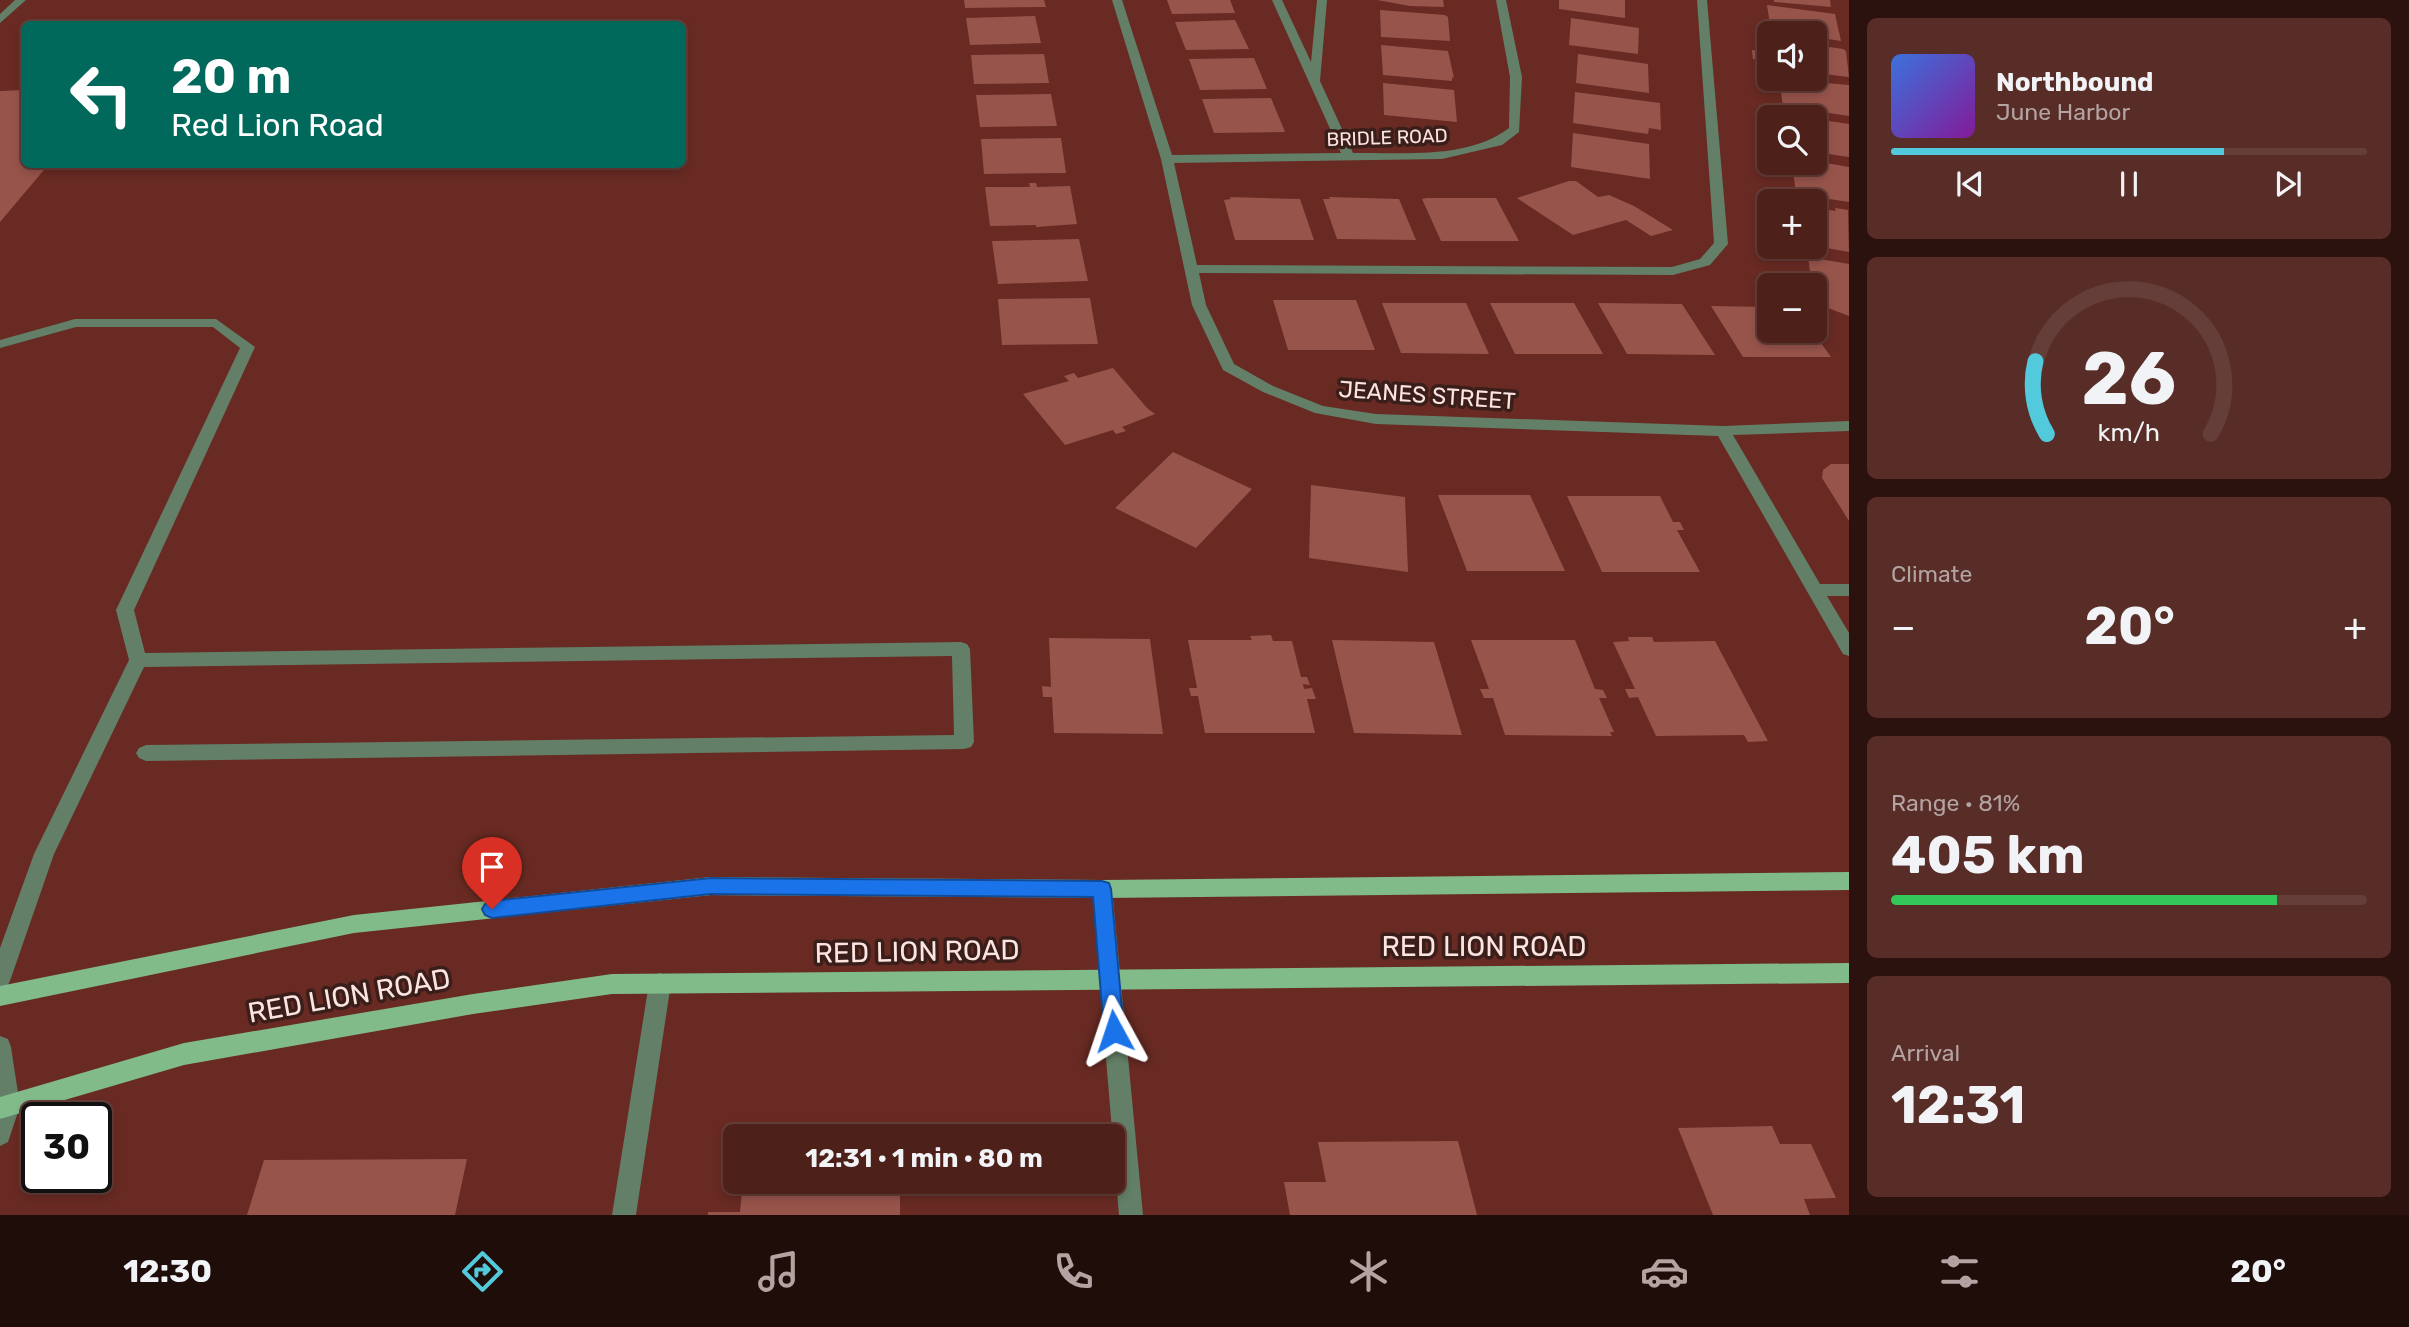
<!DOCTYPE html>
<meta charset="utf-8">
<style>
:root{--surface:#4e201a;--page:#582d27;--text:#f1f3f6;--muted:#b3a3a2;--line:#653e39;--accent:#53cadc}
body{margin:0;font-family:Rubik,sans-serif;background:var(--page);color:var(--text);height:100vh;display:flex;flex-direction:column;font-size:26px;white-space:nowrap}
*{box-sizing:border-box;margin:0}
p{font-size:23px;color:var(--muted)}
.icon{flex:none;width:38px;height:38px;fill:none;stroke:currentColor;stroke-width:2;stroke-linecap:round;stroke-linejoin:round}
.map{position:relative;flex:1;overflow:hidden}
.drawer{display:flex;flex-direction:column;gap:18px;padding:18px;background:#2b120e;width:560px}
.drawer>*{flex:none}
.hud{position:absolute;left:21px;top:21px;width:665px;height:147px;border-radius:10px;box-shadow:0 4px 10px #0003,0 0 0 2px var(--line);background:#00695c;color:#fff;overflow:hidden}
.buttons{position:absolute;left:1757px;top:21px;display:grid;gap:14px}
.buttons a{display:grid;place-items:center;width:70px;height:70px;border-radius:10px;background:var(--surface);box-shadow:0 4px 10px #0003,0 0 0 2px var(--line);font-size:35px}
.speed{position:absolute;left:21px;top:1102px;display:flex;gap:14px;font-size:35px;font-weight:700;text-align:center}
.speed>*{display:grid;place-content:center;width:91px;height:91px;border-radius:50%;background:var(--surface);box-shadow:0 4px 10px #0003,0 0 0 2px var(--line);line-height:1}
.speed .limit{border:4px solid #111;border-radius:10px;background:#fff;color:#111}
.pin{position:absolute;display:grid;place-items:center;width:60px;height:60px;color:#fff;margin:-72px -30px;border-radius:50% 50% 50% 0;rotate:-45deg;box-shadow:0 0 7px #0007}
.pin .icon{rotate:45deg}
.me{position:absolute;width:77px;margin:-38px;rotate:355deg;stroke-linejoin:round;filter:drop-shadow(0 0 5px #0008)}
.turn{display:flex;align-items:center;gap:24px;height:147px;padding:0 35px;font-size:32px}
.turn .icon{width:91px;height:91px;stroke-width:2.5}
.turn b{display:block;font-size:49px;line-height:60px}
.big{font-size:52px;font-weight:700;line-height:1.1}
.drawer .card{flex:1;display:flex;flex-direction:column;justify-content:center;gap:10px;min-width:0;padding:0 24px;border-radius:10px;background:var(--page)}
.drawer .dial{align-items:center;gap:0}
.dial svg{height:182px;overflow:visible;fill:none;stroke:var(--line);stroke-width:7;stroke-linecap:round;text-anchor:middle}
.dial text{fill:var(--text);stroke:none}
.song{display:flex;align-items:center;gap:21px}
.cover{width:84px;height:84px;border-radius:10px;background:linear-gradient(135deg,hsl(220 70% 55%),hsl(290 70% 35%))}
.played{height:7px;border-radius:4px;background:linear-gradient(90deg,var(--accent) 70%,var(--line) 70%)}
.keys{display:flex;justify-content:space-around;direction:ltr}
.heat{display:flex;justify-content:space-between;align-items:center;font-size:38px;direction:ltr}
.charge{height:10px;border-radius:5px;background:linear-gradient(90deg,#34c759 81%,var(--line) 0)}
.trip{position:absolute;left:723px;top:1124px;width:402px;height:70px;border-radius:10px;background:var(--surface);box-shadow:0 4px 10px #0003,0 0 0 2px var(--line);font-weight:700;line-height:70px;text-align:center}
.tab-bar{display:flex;height:112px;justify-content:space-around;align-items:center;background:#1f0d0a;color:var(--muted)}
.tab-bar .icon{width:49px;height:49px}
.tab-bar .selected{color:var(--accent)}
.tab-bar b{font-size:32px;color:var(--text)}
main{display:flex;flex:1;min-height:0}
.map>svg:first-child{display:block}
.building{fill:#97544b}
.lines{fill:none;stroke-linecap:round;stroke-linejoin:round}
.minor{fill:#637f67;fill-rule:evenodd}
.major{fill:#81bb8a;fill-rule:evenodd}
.route{fill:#1a73e8;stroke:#114b97;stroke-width:2}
.labels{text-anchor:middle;stroke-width:7;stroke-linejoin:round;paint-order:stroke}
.far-street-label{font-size:19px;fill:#fce4e0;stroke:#3a1e1a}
.street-label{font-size:23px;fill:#fce4e0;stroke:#3a1e1a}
.near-street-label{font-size:28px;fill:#fce4e0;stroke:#3a1e1a}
</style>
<main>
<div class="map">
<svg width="1849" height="1215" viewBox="0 0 1849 1215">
<rect width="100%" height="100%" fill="#682a23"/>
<path class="building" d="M 964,0 L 1044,0 L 1046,7 L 965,8 Z
M 1167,0 L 1230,0 L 1235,13 L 1172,14 Z
M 1377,0 L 1443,0 L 1444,7 L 1410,6 Z
M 1559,0 L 1625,0 L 1625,18 L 1559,9 Z
M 1774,0 L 1830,0 L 1831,7 L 1774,2 Z
M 1767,5 L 1835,14 L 1841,41 L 1815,37 L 1815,33 L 1771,31 Z
M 1380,10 L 1445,15 L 1448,17 L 1450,41 L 1381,37 Z
M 1035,16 L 1041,43 L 970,45 L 966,18 Z
M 1571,18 L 1639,28 L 1638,54 L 1569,45 Z
M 1235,20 L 1249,49 L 1186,50 L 1175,22 Z
M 1381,45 L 1448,51 L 1454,78 L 1452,77 L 1452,81 L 1383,75 Z
M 1815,45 L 1843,49 L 1846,51 L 1849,77 L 1815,73 Z
M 1752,50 L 1769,52 L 1769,61 L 1753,59 Z
M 1044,54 L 1049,83 L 974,84 L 971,55 Z
M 1578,54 L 1648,64 L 1649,93 L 1576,83 Z
M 1254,58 L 1267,89 L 1200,90 L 1189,59 Z
M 1779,79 L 1849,85 L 1849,116 L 1783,106 Z
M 1383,83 L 1454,90 L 1457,122 L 1384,115 Z
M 24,90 L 24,164 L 49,164 L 0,222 L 0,91 Z
M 1575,92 L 1660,103 L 1661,130 L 1649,128 L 1648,134 L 1573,123 Z
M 1051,94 L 1057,126 L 980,127 L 976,95 Z
M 1271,98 L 1285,132 L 1214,133 L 1202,99 Z
M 1815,119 L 1849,124 L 1849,157 L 1815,152 Z
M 1573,133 L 1649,144 L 1650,179 L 1571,167 Z
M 1061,138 L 1066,173 L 984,174 L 981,139 Z
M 1815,161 L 1849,167 L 1849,202 L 1796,194 L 1792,163 Z
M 1569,181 L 1576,181 L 1598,197 L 1609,195 L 1634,206 L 1673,230 L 1651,236 L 1626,220 L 1573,235 L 1517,198 Z
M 1029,183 L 1036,183 L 1037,187 L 1070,186 L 1077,224 L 1036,227 L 1036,225 L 990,226 L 985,187 L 1030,187 Z
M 1230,197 L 1300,199 L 1314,240 L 1235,240 L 1224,200 L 1231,199 Z
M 1329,197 L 1399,199 L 1416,240 L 1337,239 L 1323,199 L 1330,199 Z
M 1427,198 L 1496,198 L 1519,241 L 1441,241 L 1422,199 Z
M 1815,208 L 1836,211 L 1835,208 L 1848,210 L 1849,252 L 1815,246 Z
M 1079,239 L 1088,281 L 998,284 L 992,241 Z
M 1808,257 L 1849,264 L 1849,316 L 1815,303 L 1815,285 L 1812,285 Z
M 1090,298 L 1098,344 L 1002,345 L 998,299 Z
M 1273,300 L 1356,300 L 1375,350 L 1288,350 Z
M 1382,303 L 1466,303 L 1489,354 L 1401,353 Z
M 1490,303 L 1574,303 L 1603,354 L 1515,354 Z
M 1598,303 L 1682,304 L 1715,355 L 1627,354 Z
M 1711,306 L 1769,307 L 1769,331 L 1815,331 L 1815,327 L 1820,335 L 1816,336 L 1831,357 L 1743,357 Z
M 1113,368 L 1147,408 L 1155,414 L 1122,427 L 1126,431 L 1116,434 L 1113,430 L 1065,445 L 1023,394 L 1069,381 L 1064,376 L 1074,373 L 1078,378 Z
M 1173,452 L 1252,489 L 1196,548 L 1115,508 Z
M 1831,464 L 1849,464 L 1849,521 L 1822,478 L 1823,470 Z
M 1311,485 L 1405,497 L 1408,572 L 1309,558 Z
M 1438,495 L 1530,495 L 1565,571 L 1467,571 Z
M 1567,496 L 1660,496 L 1673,522 L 1680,522 L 1684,530 L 1677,530 L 1700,572 L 1602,572 Z
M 1271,635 L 1273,641 L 1292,641 L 1301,677 L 1307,677 L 1310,685 L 1303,684 L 1304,689 L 1312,688 L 1316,699 L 1307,699 L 1315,733 L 1205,733 L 1198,696 L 1191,696 L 1189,688 L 1197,688 L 1188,640 L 1252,640 L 1250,636 Z
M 1628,637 L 1652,637 L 1654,642 L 1715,641 L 1768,741 L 1748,742 L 1744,735 L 1656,736 L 1638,697 L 1629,698 L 1625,689 L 1635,689 L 1613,642 L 1629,641 Z
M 1049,638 L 1150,639 L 1163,734 L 1054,733 L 1052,697 L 1043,697 L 1042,686 L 1051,687 Z
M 1332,640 L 1434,642 L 1462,735 L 1354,733 Z
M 1471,640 L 1575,640 L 1595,689 L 1603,690 L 1607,698 L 1599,698 L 1614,732 L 1610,732 L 1612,736 L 1505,735 L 1493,698 L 1484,698 L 1480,689 L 1489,689 Z
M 1772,1126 L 1780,1144 L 1811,1144 L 1836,1198 L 1804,1199 L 1810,1215 L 1713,1215 L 1678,1128 Z
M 1458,1141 L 1477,1215 L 1290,1215 L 1284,1182 L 1326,1182 L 1318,1142 Z
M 467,1159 L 455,1215 L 247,1215 L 264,1160 Z
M 743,1181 L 900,1181 L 900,1215 L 708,1215 L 708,1212 L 740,1212 Z"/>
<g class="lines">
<path class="minor" d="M 15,0 L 26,0 L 0,23 L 0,14 Z
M 1112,0 L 1122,0 L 1172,155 L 1341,153 L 1272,0 L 1282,0 L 1311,62 L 1317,0 L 1327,0 L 1320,81 L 1353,153 C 1403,152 1467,160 1509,128 L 1510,77 L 1496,0 L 1506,0 L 1522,77 L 1519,132 L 1502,145 L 1442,159 L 1174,163 L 1197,265 L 1672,267 L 1700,259 L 1714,243 L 1697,0 L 1707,0 L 1728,244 L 1710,265 L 1673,275 L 1199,273 L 1206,305 L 1234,364 L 1273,386 L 1323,406 L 1376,414 L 1723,426 L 1849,421 L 1849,431 L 1733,435 L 1820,584 L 1849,584 L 1849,596 L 1827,596 L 1849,633 L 1849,656 L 1843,654 L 1718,436 L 1376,424 L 1315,413 L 1263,392 L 1223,370 L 1192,305 L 1161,159 Z
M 75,319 L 216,319 L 255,347 L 134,610 L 145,653 L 961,642 L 967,644 L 970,649 L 974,742 L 971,747 L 964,749 L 146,761 L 139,758 L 136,753 L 139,748 L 146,745 L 954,735 L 952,656 L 144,667 L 54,854 L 11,978 L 8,985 L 0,988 L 0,948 L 34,854 L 129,660 L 116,610 L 240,348 L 213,327 L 76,327 L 0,348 L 0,340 Z
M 1102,880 L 1109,883 L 1112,889 L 1143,1215 L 1119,1215 L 1092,889 L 1095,883 Z
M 660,973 L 668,976 L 671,983 L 636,1215 L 612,1215 L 649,983 L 652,976 Z
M 0,1036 L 8,1039 L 11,1047 L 20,1106 L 8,1142 L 0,1146 Z"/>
<path class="major" d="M 1849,872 L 1849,890 L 1102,898 L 711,895 L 354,933 L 0,1006 L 0,986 L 354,915 L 711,877 L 1102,880 Z
M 1849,963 L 1849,983 L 612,994 L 473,1014 L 184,1065 L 0,1119 L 0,1097 L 184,1043 L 473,994 L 612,974 Z"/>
</g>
<path class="route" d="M 711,878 L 1102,881 L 1109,883 L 1111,889 L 1124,1031 L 1121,1038 L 1114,1041 L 1107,1038 L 1104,1031 L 1093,897 L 711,894 L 492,918 L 485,915 L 482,909 L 485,904 L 492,901 Z"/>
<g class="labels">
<g class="far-street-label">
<text transform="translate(1387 137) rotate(-2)" y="7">BRIDLE ROAD</text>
</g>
<g class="street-label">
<text transform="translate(1427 395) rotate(4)" y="8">JEANES STREET</text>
</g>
<g class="near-street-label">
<text x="1484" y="956">RED LION ROAD</text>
<text transform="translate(917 951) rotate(-1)" y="10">RED LION ROAD</text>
<text transform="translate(349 995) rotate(-10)" y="10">RED LION ROAD</text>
</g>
</g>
</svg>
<div class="buttons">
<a><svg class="icon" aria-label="sound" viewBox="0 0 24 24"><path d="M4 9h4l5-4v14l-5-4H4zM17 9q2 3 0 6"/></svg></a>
<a><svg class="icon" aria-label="search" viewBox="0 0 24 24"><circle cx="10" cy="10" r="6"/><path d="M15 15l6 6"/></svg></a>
<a>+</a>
<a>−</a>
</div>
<div class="speed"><div class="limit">30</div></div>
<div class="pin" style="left:492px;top:909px;background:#d93025"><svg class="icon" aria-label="arrive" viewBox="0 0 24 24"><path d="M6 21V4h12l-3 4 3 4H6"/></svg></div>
<svg class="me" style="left:1114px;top:1031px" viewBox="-20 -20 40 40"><path d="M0-17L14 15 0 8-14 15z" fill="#1a73e8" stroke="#fff" stroke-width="4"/></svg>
<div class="trip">12:31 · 1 min · 80 m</div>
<div class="hud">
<div class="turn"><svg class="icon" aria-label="left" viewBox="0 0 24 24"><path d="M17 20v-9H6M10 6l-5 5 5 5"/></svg><div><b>20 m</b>Red Lion Road</div></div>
</div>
</div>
<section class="drawer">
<div class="card">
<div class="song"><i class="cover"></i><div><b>Northbound</b><p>June Harbor</p></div></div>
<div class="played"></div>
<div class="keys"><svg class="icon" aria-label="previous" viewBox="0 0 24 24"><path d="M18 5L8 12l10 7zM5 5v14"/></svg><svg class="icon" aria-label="pause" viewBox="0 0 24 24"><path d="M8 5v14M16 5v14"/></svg><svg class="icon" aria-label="next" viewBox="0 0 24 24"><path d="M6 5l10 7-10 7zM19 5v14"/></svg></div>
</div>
<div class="card dial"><svg viewBox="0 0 100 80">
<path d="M14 69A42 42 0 1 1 86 69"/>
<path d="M14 69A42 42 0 0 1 9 37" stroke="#53cadc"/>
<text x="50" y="56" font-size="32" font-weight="700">26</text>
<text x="50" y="72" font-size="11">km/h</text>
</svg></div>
<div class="card"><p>Climate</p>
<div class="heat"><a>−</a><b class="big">20°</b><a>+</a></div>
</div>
<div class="card"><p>Range · 81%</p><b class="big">405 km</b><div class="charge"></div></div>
<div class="card"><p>Arrival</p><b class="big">12:31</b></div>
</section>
</main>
<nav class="tab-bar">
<b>12:30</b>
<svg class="icon selected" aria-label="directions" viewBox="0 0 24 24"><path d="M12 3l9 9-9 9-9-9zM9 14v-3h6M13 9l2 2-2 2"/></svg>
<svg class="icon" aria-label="music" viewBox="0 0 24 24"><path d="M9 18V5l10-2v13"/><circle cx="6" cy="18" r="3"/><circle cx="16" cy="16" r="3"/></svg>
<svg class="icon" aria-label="phone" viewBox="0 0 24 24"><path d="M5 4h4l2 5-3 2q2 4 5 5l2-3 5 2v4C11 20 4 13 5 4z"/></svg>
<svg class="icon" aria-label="climate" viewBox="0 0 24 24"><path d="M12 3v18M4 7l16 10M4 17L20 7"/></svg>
<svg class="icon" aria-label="car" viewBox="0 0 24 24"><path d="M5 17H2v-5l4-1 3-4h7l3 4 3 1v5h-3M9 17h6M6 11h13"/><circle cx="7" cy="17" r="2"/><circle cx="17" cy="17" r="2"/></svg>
<svg class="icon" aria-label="filters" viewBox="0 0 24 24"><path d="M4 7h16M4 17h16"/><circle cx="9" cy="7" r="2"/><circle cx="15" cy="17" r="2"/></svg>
<b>20°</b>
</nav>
